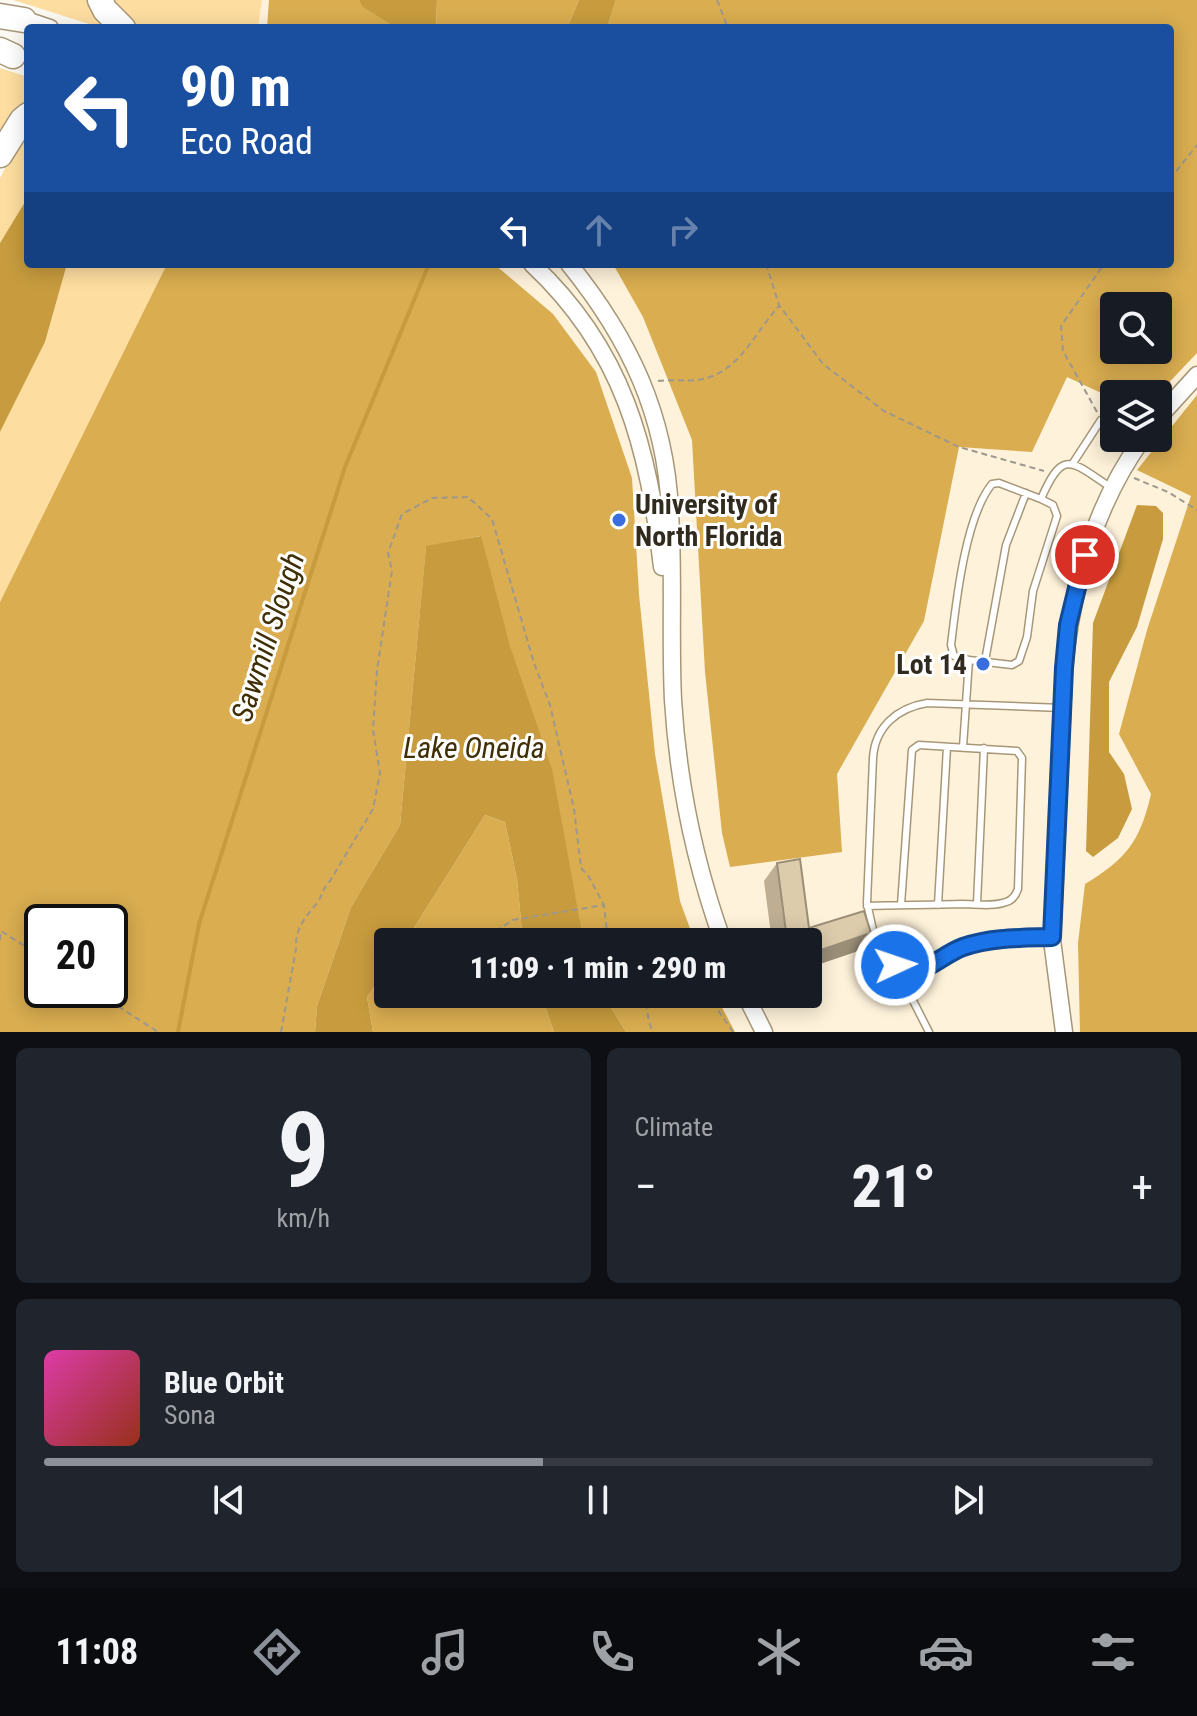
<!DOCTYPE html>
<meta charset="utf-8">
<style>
:root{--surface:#171b24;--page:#20242c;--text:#f1f3f6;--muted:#9ea1a6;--line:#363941;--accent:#8c9099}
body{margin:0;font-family:"Roboto Condensed",sans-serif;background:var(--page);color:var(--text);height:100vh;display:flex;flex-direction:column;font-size:30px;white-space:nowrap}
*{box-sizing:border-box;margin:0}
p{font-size:26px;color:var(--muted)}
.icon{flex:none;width:44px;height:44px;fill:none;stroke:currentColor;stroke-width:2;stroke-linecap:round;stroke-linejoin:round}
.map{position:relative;height:1032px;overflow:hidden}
.panel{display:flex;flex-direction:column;gap:16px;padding:16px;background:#0d0f14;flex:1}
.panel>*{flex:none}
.top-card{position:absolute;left:24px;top:24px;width:1150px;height:244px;border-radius:8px;box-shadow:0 4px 20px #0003;background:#1a4fa0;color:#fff;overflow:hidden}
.tools{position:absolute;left:1100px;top:292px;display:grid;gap:16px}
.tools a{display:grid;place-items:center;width:72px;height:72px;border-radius:8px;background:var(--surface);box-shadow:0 4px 20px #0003;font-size:40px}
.speed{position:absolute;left:24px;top:904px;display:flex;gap:16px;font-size:40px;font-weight:700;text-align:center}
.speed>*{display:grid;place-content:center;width:104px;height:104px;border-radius:50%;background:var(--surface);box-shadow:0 4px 20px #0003;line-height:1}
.speed .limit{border:4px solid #111;border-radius:12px;background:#fff;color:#111}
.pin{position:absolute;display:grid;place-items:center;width:68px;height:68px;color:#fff;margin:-34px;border:4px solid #fff;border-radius:50%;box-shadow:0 2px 8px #0007}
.me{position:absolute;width:88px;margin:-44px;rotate:87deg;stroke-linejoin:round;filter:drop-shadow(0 0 6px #0008)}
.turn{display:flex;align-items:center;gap:28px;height:168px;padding:0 24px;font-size:36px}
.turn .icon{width:104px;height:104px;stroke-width:2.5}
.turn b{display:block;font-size:56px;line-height:68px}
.lanes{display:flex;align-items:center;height:76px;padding:0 24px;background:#0003;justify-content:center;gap:40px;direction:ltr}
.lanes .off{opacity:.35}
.big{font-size:60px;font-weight:800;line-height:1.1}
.panel .card{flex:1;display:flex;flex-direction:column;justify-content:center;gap:12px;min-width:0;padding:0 28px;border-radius:12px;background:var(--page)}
.panel .dial{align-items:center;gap:0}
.dial b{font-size:104px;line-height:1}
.song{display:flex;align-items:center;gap:24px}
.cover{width:96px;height:96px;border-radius:12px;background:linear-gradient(135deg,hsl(320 70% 55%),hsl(10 70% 35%))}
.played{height:8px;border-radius:4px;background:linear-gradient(90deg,var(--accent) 45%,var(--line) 45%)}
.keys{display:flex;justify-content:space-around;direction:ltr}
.heat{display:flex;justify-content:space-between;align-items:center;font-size:44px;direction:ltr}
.panel .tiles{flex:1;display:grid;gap:16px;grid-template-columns:1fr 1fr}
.card:last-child{grid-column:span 2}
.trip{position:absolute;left:374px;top:928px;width:448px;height:80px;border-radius:8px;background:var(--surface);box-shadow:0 4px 20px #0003;font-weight:800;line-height:80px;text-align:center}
.dock{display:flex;height:128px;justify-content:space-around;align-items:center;background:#090b0e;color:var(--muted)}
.dock .icon{width:56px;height:56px}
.dock .on{color:var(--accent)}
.dock b{font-size:36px;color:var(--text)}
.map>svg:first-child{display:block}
.built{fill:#fef2da;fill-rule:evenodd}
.green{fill:#fedea0}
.forest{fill:#d9ad50;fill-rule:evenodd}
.water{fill:#c89c3e}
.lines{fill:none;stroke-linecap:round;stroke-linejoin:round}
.stream{stroke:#c89c3e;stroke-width:4}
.service-casing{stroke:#a79778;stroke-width:9}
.tertiary-casing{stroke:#a79778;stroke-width:19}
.motorway-casing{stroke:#a79778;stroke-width:27}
.path{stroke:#9d988e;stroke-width:2;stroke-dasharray:6 4;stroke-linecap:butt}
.service{stroke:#fff;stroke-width:6}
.tertiary{stroke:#fff;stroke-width:16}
.motorway{stroke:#fff;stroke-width:24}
.wall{fill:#beaf94}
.shaded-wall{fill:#9b8f78}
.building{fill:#ddccac;stroke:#9b8f78;stroke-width:2}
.route-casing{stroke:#114b97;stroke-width:20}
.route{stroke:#1a73e8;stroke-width:14}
.poi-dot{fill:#3a6ddd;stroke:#fff;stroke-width:3}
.labels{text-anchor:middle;stroke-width:6;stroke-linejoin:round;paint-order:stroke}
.poi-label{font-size:28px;font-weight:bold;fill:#312a1e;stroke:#fff;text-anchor:start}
.water-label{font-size:30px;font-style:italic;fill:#402e05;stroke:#fff}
</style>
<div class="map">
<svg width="1197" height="1032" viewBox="0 0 1197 1032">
<rect width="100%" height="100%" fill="#fdfaf3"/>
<path class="built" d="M 262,0 L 1197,0 L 1197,1032 L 0,1032 L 0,602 L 167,264 L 1170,264 L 1170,28 L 258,28 ZM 1114,306 L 1158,306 L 1158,350 L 1114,350 ZM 1114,394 L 1158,394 L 1158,438 L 1114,438 ZM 42,922 L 110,922 L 110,990 L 42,990 ZM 388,942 L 808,942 L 808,994 L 388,994 Z"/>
<path class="green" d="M 13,0 L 92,0 L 111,28 L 102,28 Z
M 106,0 L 262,0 L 258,28 L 129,28 Z
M 0,68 L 28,77 L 28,105 L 0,141 Z
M 28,124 L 28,197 L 0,243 L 0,178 Z
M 67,264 L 167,264 L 0,602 L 0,432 L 45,342 Z"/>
<path class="forest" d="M 269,0 L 359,0 L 364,7 L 396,28 L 267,28 Z
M 437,0 L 579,0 L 567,28 L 436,28 Z
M 616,0 L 1197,0 L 1197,353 L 1158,394 L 1114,394 L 1114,399 L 1067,377 L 1032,452 L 959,447 L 924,621 L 837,774 L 842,852 L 730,867 L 722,833 L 705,672 L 692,440 L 643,317 L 613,264 L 1170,264 L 1170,28 L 607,28 ZM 1158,306 L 1158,350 L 1114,350 L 1114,306 Z
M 167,264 L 494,264 L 553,314 L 596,372 L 632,478 L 639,594 L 655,754 L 680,901 L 695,942 L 584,942 L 568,859 L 480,536 L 426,547 L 400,825 L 351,907 L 317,1006 L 315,1032 L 0,1032 L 0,602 ZM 42,922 L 110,922 L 110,990 L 42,990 Z
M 1197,395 L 1197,1032 L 1080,1032 L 1078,943 L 1085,884 C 1126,859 1140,842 1151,794 L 1119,734 L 1147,630 L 1191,496 L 1137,470 Z
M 485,815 L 505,822 L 517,879 L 523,942 L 405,942 Z
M 388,967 L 388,994 L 541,994 L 554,1032 L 373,1032 L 367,997 Z
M 603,994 L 715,994 L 735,1032 L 626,1032 Z"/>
<path class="water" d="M 359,0 L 437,0 L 436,28 L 396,28 L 363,7 Z
M 579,0 L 616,0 L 607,28 L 567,28 Z
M 28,197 L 28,264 L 67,264 L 45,342 L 0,432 L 0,243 Z
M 1137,505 L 1156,506 L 1163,513 L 1163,539 L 1137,627 L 1109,682 L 1109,752 L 1124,774 L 1132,809 L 1118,838 L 1093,857 L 1086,851 L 1093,623 Z
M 481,536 L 511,649 L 552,769 L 584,942 L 523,942 L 517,879 L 505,822 L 485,815 L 405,942 L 388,942 L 388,967 L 367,997 L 373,1032 L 315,1032 L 317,1006 L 351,907 L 400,825 L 426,546 Z
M 541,994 L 603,994 L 626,1032 L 554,1032 Z"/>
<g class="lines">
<path class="stream" d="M 178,1032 L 199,924 L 345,467 L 429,264"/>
<g class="service-casing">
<path id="service" d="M 1073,463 L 1101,420
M 969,660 L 954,656 L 951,645 C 956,603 965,517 992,484 L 999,483 L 1041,499
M 985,661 L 1006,545 L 1026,493
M 963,747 L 969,660 L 1012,665 L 1019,661 L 1027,637 L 1033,591 L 1057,516 L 1053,505 L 1041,499 C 1063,448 1071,461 1110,487
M 977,904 L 984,748
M 938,905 L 947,747
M 867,906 C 899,905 930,905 962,904 C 975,904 993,907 1006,902 C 1013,900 1016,895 1018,889 L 1022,758 L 1017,751 L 919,745 L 912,750 L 901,905
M 1051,937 L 995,940 L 962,947 L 916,972 L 905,972 L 895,965 L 881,948 L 873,930 L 867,903 L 873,758 C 875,727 897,708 927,703 L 1062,708
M 905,972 L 905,985 L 929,1032"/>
</g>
<g class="tertiary-casing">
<path id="tertiary" d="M 17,17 L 50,28
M 532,264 C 624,350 648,447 662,567
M 569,264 C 629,338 666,415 670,512 C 674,574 670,637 673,700 C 678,783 695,864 723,942
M 1158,418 L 1197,375
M 745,994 L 764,1032
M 1064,1032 L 1052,940 L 1064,668 C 1072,586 1094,506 1143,438"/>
</g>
<g class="motorway-casing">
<path id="motorway" d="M 100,0 L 105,10 L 123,28
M 0,16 L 24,20
M 0,50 L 13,56
M 0,155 L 22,120 L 28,115"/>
</g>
<path class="path" d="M 717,0 L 728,28
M 1170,179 L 1197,145
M 766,264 L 779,305 L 823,364 L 884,411 L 959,447 L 1044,471
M 658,381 C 673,379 689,382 703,379 C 740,371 755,332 779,306
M 1097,412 L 1063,351 L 1061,326 L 1104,264
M 1134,478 L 1168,492 L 1197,510
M 608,932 L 658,930 L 669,942
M 0,940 L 1,931 L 42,957
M 479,942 L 513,920 L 604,905 L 607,932 L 613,942
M 93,990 L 158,1032
M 642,994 C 649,1006 646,1019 653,1032
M 707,994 L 733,1032
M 281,1032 L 296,949 C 295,928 305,918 317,903 C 323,895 322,889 330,881 L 373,809 L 380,773 L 373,730 L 377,670 L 392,571 L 388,553 L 402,514 L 432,498 L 468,497 L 492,519 L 534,663 L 550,705 L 574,809 L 581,868 L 589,877 L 604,905"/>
<use href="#service" class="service"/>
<use href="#tertiary" class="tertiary"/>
<use href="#motorway" class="motorway"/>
</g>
<path class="wall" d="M 777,863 L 809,928 L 858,951 L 808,968 L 808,942 L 772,942 L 764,881 Z"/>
<path class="shaded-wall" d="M 801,931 L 793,942 L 779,942 L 786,932 Z
M 871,933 L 858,951 L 808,968 L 808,962 L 815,952 Z"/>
<path class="building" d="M 800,859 L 809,928 L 864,911 L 871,933 L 815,952 L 810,938 L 801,931 L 786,932 L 777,863 Z"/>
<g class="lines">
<g class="route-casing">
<path id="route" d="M 895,965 C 921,982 938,956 963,947 C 992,937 1023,938 1052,937 L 1064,668 L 1068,625 L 1085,555"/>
</g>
<use href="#route" class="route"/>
</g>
<g class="poi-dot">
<circle cx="619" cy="520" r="8"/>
<circle cx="983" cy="664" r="8"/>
</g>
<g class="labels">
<g class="poi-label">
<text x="635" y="514">University of<tspan x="635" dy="32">North Florida</tspan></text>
<text x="967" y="674" text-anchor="end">Lot 14</text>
</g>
<g class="water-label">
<text transform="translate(268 637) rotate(-72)" y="10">Sawmill Slough</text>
<text x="474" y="758">Lake Oneida</text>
</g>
</g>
</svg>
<div class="tools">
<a><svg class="icon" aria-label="search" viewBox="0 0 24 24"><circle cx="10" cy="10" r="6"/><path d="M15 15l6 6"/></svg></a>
<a><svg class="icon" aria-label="layers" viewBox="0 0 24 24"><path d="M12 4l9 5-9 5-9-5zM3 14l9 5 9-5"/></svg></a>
</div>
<div class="speed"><div class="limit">20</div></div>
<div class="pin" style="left:1085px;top:555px;background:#d93025"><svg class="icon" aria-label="arrive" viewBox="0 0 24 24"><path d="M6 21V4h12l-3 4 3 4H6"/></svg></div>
<svg class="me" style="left:895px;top:965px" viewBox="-20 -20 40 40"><circle r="17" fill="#1a73e8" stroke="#fff" stroke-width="3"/><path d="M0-11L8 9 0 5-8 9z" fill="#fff"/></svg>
<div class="trip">11:09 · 1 min · 290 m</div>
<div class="top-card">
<div class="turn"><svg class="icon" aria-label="left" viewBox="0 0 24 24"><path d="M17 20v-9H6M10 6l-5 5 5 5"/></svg><div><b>90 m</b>Eco Road</div></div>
<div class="lanes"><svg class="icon" aria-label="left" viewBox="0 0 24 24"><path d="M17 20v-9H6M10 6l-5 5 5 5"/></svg><svg class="icon off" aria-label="ahead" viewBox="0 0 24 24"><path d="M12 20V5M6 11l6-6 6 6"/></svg><svg class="icon off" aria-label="right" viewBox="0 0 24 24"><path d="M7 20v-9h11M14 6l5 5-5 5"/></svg></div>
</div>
</div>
<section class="panel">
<div class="tiles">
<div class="card dial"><b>9</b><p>km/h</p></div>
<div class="card"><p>Climate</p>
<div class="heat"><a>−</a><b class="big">21°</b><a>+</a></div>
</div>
<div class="card">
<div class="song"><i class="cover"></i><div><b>Blue Orbit</b><p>Sona</p></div></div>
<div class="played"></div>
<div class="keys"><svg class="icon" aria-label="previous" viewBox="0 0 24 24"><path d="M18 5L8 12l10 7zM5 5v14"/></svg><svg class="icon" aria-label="pause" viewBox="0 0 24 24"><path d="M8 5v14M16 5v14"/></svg><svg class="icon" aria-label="next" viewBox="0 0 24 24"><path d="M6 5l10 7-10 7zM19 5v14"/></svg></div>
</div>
</div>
</section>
<nav class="dock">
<b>11:08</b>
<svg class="icon on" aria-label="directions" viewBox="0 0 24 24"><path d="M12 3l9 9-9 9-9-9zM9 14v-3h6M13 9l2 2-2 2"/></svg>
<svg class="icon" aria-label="music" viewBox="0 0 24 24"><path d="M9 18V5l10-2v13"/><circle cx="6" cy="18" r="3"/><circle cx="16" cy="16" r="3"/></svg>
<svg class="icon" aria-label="phone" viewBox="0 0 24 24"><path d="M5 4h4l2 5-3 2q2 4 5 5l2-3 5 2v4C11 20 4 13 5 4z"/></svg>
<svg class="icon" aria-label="climate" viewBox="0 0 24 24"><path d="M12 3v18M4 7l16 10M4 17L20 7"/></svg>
<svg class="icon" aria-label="car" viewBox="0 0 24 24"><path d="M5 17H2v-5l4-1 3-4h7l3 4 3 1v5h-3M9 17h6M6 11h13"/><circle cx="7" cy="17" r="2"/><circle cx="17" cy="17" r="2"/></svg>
<svg class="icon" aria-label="filters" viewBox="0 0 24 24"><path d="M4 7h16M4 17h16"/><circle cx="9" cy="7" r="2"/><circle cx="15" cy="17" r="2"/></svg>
</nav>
